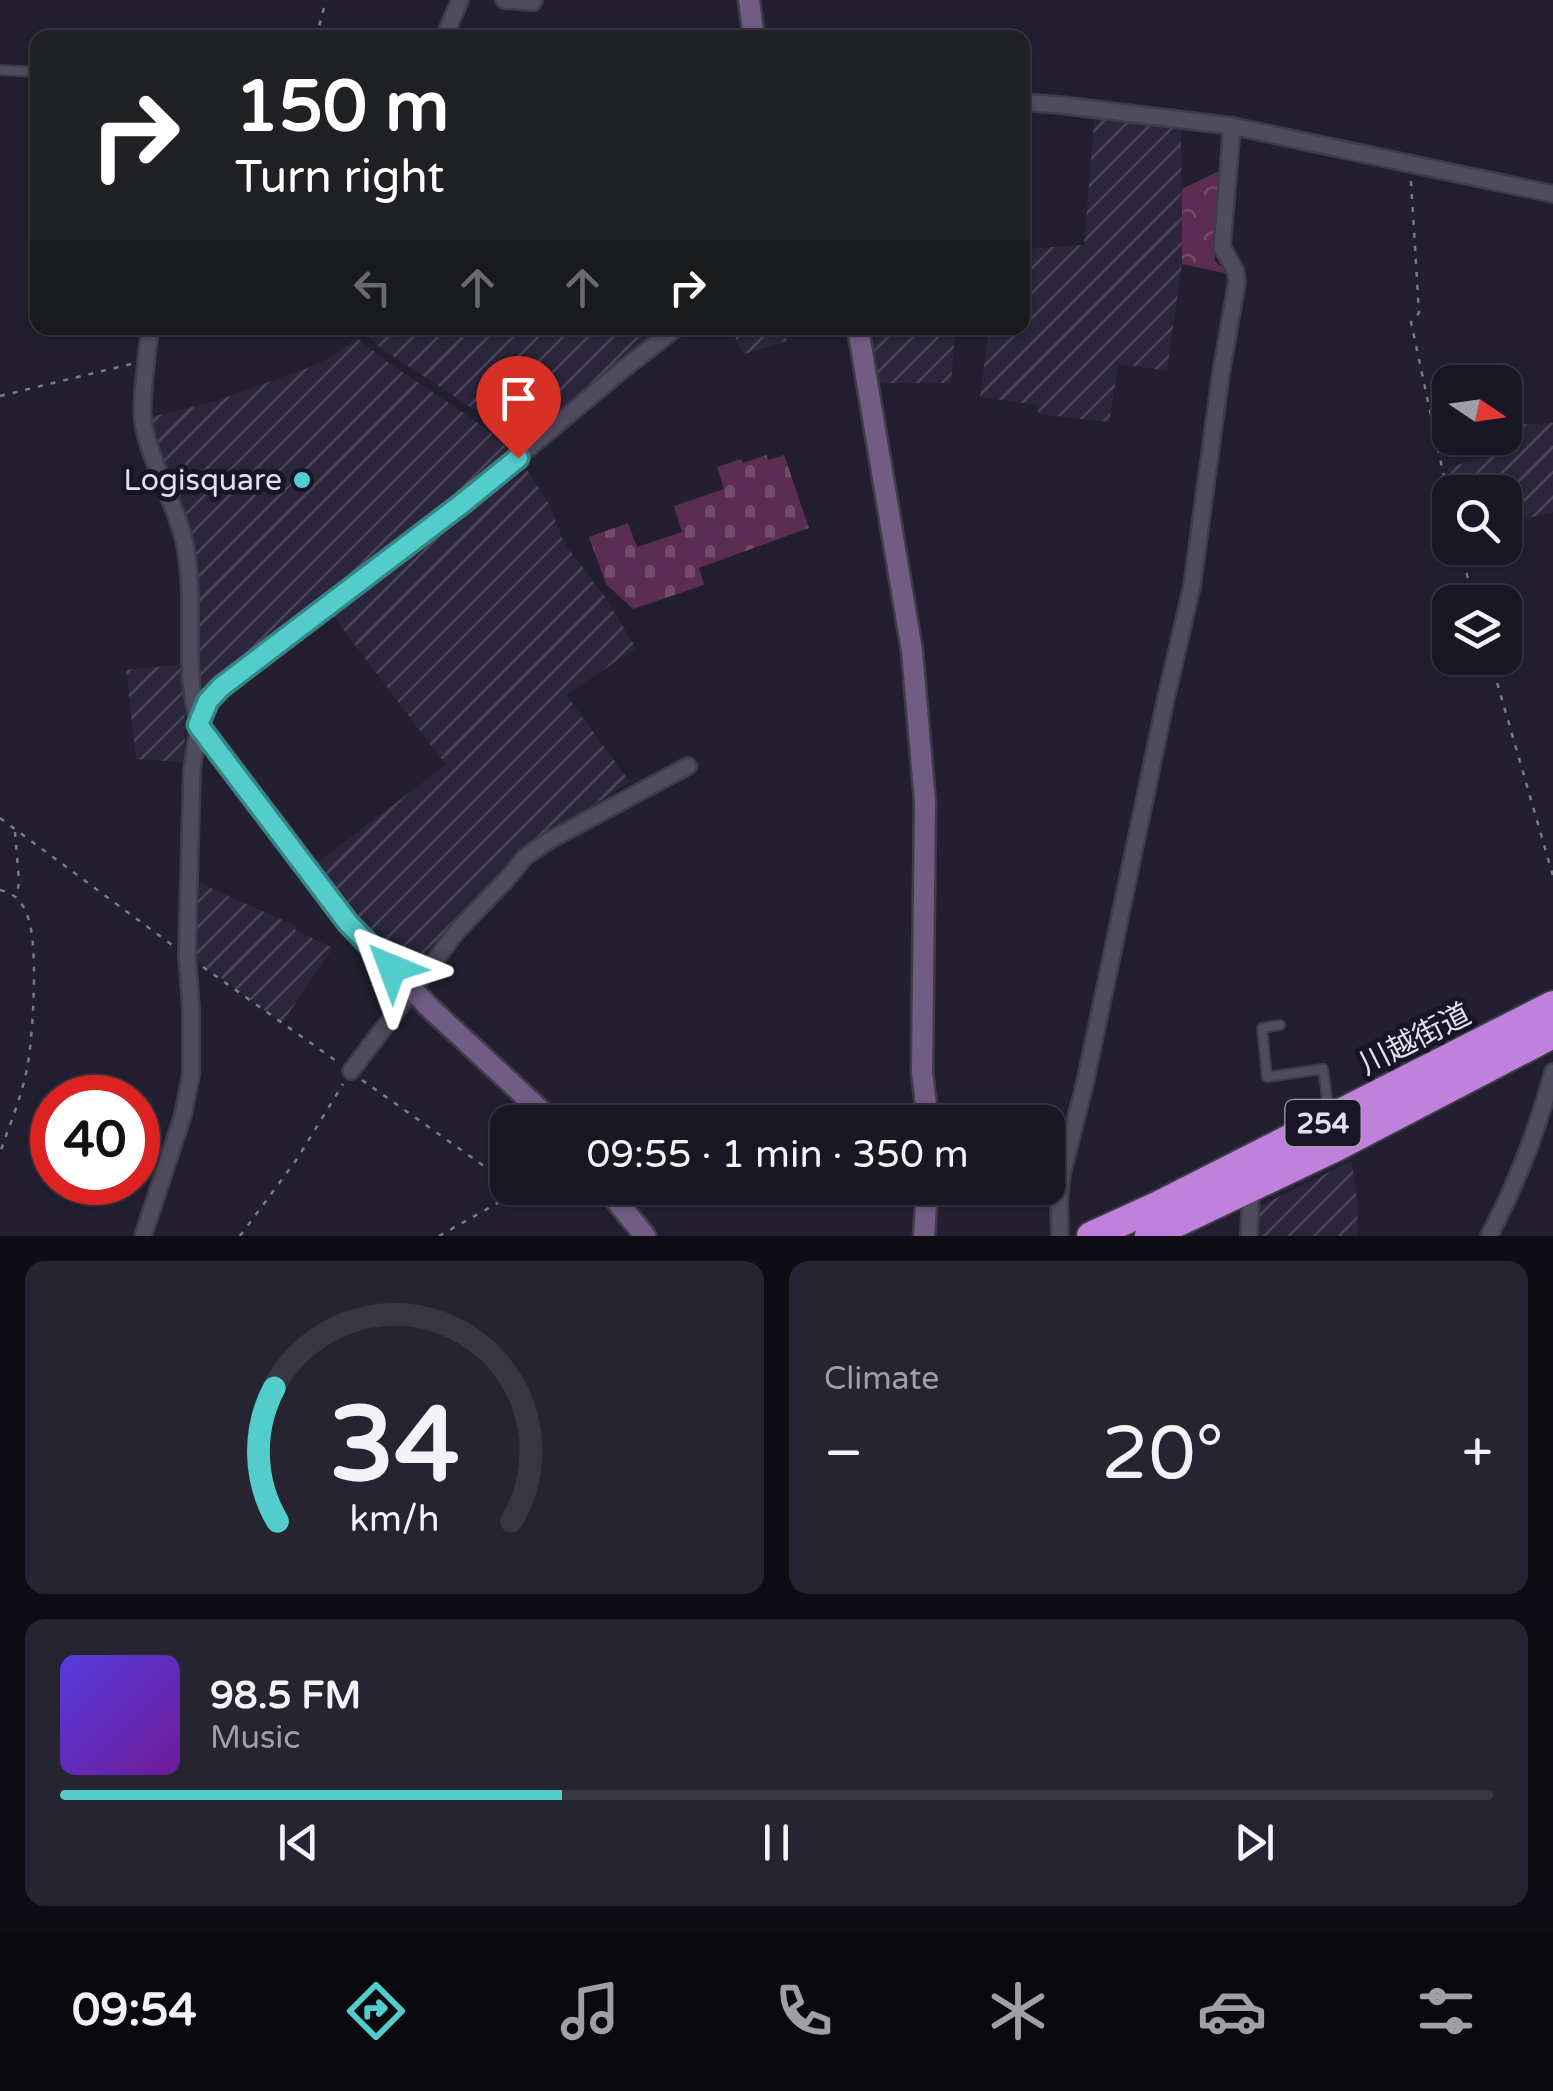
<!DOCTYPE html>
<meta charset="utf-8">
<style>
:root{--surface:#1a1724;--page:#272431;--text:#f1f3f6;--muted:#9f9fa6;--line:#383641;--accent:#53cdcb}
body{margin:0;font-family:"Varela Round","Noto Sans JP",sans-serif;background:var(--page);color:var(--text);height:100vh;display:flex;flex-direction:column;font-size:38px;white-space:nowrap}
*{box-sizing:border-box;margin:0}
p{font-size:32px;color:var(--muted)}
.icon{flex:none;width:55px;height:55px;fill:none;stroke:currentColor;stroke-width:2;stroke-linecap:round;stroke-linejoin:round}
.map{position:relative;height:1236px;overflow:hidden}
.sheet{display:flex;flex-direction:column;gap:25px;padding:25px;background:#0e0d14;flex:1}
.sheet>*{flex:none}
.hud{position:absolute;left:30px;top:30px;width:1000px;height:305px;border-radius:20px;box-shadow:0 2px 8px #0004,0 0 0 2px var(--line);background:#202124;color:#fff;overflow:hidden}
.needle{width:65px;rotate:103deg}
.tools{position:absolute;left:1432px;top:365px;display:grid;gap:20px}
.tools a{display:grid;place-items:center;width:90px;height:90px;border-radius:20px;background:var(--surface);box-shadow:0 2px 8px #0004,0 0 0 2px var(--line);font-size:50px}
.speed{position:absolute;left:30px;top:1075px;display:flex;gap:20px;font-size:50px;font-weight:700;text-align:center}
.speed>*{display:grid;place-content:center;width:130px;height:130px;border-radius:50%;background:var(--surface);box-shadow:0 2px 8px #0004,0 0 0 2px var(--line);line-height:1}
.speed .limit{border:15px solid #d22;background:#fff;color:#111}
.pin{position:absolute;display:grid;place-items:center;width:85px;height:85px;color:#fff;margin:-102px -42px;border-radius:50% 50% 50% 0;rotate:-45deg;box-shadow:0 0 10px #0007}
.pin .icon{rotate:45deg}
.me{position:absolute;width:110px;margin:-55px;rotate:316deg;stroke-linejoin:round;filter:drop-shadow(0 0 8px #0008)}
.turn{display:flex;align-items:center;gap:35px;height:210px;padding:0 40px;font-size:45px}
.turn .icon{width:130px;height:130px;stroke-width:2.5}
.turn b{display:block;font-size:70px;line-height:85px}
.lanes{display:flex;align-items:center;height:95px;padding:0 40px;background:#0003;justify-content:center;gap:50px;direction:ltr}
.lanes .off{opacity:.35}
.big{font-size:75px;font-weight:600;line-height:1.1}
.sheet .card{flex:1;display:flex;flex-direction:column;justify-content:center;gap:15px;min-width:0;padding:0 35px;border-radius:20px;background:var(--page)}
.sheet .dial{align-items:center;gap:0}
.dial svg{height:260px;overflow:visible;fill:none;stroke:var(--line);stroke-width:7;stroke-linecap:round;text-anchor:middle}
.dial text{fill:var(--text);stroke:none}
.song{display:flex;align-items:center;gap:30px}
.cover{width:120px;height:120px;border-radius:15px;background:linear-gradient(135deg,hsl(250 70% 55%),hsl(280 70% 35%))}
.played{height:10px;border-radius:5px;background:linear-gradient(90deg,var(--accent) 35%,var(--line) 35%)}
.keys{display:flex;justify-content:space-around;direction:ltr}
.heat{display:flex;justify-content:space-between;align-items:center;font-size:55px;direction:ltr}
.sheet .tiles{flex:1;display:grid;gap:25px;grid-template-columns:1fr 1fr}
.card:last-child{grid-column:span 2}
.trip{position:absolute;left:490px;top:1105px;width:575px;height:100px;border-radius:20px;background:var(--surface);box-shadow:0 2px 8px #0004,0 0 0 2px var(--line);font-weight:600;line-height:100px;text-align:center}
.tabs{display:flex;height:160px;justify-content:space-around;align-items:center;background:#0a090e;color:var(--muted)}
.tabs .icon{width:70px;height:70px}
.tabs .on{color:var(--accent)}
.tabs b{font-size:45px;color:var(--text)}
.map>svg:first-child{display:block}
.industrial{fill:url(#industrial-furrows)}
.forest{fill:url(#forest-crowns)}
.cemetery{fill:url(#cemetery-stones)}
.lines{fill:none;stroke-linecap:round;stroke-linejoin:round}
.lane-casing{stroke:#3f3c4a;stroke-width:12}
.street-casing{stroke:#3f3c4a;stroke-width:20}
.secondary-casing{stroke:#3f3c4a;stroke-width:25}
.highway-casing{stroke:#3f3c4a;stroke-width:32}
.path{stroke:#7c7988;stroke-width:2.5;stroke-dasharray:5 8;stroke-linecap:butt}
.lane{stroke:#504c5f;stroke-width:8}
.street{stroke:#504c5f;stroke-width:15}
.secondary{stroke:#715c84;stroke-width:20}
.highway{stroke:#bf81db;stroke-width:28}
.route-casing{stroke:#368584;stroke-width:25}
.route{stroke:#53cdcb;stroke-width:18}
.poi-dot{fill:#53cdcb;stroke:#191526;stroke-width:4}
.labels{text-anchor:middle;stroke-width:10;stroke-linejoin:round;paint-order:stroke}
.shield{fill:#191526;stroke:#a6a3b1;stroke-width:2.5}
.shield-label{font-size:28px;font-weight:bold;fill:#e2e0ec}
.poi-label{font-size:30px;fill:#e2e0ec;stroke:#191526;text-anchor:end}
.street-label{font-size:30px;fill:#e2e0ec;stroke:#191526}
</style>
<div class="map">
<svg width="1553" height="1236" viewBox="0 0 1553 1236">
<defs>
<pattern id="industrial-furrows" width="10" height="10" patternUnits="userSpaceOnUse" patternTransform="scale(2.5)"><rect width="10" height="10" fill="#2c263d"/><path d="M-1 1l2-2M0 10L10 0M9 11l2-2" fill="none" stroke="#4a4559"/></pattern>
<pattern id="forest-crowns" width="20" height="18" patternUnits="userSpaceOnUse" patternTransform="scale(2.5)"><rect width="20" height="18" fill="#5c2d53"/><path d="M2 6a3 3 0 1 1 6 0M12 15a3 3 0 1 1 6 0" fill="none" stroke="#734b6c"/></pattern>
<pattern id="cemetery-stones" width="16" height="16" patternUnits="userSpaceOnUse" patternTransform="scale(2.5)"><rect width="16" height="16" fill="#5c2d53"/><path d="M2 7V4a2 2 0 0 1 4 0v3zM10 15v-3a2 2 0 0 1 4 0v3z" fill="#734b6c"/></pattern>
</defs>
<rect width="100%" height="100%" fill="#231f30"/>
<path class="industrial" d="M 1095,113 L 1181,124 L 1182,264 L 1167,371 L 1118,364 L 1109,422 L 1038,414 L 1039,405 L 980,397 L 989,331 L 955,330 L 951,383 L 874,383 L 866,328 L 1022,328 L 1023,249 L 1084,245 Z
M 359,328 L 659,328 L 521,449 L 493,422 L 379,347 Z
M 730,328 L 783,328 L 787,341 L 744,354 Z
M 357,338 L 386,361 L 486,428 L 515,456 L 201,695 L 194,692 L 195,591 L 147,418 L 216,401 L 313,366 L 331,357 Z
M 1553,423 L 1553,512 L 1505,524 L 1505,492 L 1453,492 L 1448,467 L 1522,449 L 1516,425 Z
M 527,470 L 549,504 L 564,543 L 605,597 L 636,648 L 566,695 L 630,782 L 524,848 L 454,924 L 417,974 L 409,975 L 359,921 L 315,864 L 446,765 L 333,616 Z
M 184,664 L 185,762 L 136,759 L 126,670 Z
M 193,880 L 296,926 L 295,930 L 333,948 L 282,1023 L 191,956 Z
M 1352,1161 L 1358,1207 L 1357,1236 L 1257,1236 L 1260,1206 Z"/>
<path class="forest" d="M 1219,171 L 1215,261 L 1229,274 L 1182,264 L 1182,189 Z"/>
<path class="cemetery" d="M 766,455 L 769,460 L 784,455 L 809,528 L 699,568 L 704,585 L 633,609 L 606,584 L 589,537 L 628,523 L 637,547 L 682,532 L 674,506 L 724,489 L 717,467 L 741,459 L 743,463 Z"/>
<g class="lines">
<g class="lane-casing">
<path id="lane" d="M 0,70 L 38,72
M 1280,1025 L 1262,1028 L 1267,1077 L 1323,1069 L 1329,1114"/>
</g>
<g class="street-casing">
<path id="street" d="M 504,0 L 533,2 L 534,0
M 444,38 L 460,0
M 1022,102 L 1060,105 L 1232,126 L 1553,194
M 150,328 C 148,352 139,405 144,427 C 153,470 178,507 186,550 C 196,608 182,668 199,725
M 351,1071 L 458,930 L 507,879 L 526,856 L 550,840 L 688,766
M 143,1236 L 183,1115 L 191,1075 L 191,1009 L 187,955 L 192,769 L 199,725 L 208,701 L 221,687 L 295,629 L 464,502 L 621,371 L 676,328
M 1060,1236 L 1059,1203 L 1062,1174 L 1085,1083 L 1166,698 L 1192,586 L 1221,373 L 1237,282 L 1235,270 L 1222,247 L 1232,126
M 1249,1236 L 1251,1189
M 1489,1236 C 1516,1185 1538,1128 1553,1072"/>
</g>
<g class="secondary-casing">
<path id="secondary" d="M 749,0 L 754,38
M 858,328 L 912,651 L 925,802 L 922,1072 L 928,1122
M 199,725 L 348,923 L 430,1008 L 553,1122
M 606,1188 L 645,1236
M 924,1236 L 927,1188"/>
</g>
<g class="highway-casing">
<path id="highway" d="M 1091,1236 L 1159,1205 L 1553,1005
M 1149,1236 L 1336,1147 L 1553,1034"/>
</g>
<path class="path" d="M 316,38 L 326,0
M 1411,181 L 1419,313 L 1411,322 L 1450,505
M 0,396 L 131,364
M 1460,548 L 1474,602
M 1490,658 L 1553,876
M 0,818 L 172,945
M 15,832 L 19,881 L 17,897
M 0,890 C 14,893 22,901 27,915 C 39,942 33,1032 28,1063 C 23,1094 10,1123 0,1153
M 203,967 L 339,1063
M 362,1080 L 508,1183
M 240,1236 L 297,1159 L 343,1084
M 439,1236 L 519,1191 L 514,1188"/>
<use href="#lane" class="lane"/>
<use href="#street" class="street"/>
<use href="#secondary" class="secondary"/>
<use href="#highway" class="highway"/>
</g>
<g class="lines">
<g class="route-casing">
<path id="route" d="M 392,968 L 348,923 L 198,725 L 208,701 L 221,687 L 464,502 L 518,458"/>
</g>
<use href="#route" class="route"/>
</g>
<circle class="poi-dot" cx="302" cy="480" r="10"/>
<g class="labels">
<rect class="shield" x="1285.5" y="1100" width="75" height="46" rx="8"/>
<g class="shield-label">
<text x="1323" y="1133">254</text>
</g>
<g class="poi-label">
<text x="282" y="490">Logisquare</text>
</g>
<g class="street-label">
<text transform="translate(1415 1039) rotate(-27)" y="10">川越街道</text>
</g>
</g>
</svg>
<div class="tools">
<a><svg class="needle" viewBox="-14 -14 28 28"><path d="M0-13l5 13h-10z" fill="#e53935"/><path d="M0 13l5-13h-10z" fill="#9f9fa6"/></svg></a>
<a><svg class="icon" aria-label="search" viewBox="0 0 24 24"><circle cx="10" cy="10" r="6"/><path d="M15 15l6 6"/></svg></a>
<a><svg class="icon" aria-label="layers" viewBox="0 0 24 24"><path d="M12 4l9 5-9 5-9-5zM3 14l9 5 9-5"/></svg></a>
</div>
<div class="speed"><div class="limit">40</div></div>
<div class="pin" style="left:518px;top:458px;background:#d93025"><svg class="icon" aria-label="arrive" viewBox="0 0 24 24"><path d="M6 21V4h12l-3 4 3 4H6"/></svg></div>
<svg class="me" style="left:392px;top:968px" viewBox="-20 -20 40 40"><path d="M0-17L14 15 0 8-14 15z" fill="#53cdcb" stroke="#fff" stroke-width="4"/></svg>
<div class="trip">09:55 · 1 min · 350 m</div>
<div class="hud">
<div class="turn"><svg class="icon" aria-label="right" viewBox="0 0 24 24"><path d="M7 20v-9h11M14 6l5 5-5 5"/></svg><div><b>150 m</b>Turn right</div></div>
<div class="lanes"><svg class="icon off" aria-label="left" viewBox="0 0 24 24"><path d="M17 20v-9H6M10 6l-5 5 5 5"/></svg><svg class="icon off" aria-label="ahead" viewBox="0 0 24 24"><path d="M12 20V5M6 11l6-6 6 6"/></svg><svg class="icon off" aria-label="ahead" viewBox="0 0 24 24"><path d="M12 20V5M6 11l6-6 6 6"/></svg><svg class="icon" aria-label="right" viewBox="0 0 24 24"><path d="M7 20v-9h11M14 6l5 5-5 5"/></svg></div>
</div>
</div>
<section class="sheet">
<div class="tiles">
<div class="card dial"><svg viewBox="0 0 100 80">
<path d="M14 69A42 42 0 1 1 86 69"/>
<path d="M14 69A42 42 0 0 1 13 28" stroke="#53cdcb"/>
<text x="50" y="56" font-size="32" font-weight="700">34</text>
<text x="50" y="72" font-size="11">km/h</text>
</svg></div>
<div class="card"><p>Climate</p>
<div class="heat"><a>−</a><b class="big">20°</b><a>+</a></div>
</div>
<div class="card">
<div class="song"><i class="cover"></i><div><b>98.5 FM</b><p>Music</p></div></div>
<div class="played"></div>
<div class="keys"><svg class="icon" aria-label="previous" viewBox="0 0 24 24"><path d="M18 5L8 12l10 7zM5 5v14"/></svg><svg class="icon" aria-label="pause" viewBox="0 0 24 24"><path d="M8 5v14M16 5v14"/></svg><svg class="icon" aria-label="next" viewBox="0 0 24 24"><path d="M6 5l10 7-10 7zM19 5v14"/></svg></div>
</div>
</div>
</section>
<nav class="tabs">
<b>09:54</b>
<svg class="icon on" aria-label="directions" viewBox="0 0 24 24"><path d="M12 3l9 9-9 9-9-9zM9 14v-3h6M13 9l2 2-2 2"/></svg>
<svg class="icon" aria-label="music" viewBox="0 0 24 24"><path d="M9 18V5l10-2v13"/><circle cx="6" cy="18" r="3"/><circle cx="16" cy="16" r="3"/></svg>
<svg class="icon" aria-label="phone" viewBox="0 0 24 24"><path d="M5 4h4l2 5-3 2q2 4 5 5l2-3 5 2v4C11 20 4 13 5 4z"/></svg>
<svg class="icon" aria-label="climate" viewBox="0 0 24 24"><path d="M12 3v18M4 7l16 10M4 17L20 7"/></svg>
<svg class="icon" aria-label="car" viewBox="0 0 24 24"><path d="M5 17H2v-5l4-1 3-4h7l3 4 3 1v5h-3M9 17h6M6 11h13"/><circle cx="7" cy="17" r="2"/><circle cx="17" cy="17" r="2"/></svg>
<svg class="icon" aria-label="filters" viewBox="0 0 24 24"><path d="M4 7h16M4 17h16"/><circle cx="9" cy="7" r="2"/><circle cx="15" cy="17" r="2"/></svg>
</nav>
